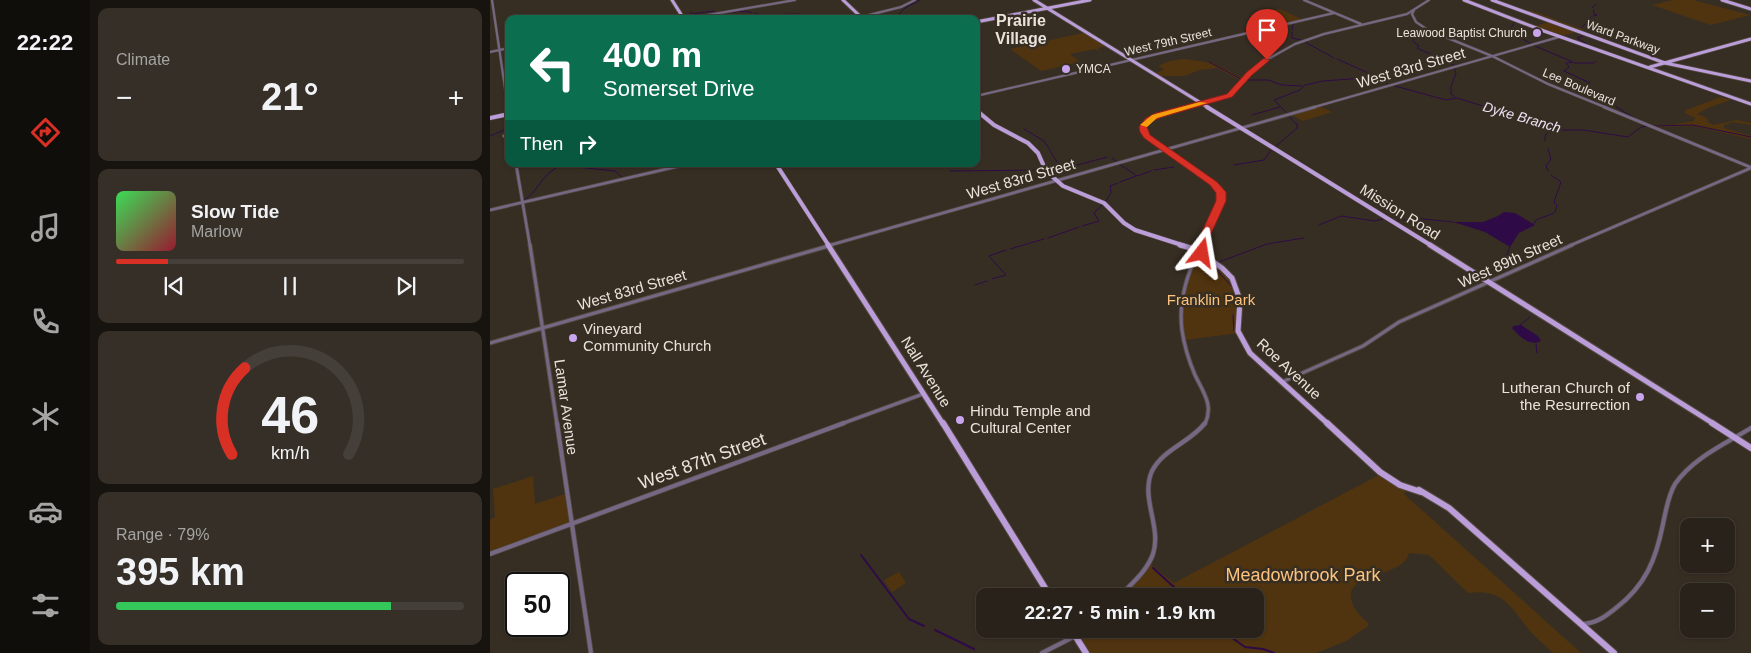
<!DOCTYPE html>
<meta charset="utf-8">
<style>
:root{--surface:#29221a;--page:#352f27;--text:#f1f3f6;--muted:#a5a4a2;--line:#453f39;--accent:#d93025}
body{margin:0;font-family:Arial,sans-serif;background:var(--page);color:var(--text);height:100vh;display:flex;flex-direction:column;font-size:19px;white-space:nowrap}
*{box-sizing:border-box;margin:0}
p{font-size:16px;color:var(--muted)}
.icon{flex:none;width:28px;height:28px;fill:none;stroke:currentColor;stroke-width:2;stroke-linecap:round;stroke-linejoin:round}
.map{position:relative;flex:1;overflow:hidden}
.side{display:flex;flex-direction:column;gap:8px;padding:8px;background:#17130e;width:400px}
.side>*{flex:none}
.guide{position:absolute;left:15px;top:15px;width:475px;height:152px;border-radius:10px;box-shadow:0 1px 4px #0004,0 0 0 1px var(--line);background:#0b6e4f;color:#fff;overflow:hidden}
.tools{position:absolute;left:1190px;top:518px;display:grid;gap:10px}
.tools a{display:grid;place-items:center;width:55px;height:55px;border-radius:10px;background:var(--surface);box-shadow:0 1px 4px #0004,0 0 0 1px var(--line);font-size:25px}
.speed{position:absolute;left:15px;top:572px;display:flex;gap:10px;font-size:25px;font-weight:700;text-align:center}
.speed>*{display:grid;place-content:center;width:65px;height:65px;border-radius:50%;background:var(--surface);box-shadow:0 1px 4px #0004,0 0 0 1px var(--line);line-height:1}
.speed .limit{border:2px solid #111;border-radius:8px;background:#fff;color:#111}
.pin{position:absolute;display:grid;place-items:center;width:42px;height:42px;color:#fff;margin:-51px -21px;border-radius:50% 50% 50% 0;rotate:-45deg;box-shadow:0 0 5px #0007}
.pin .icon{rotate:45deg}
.me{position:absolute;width:55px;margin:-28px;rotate:14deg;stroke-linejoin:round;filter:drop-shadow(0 0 4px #0008)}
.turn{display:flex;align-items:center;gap:18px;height:105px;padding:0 15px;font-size:22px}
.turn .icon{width:65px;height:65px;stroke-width:2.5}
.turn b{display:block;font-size:35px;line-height:42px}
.then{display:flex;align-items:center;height:48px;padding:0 15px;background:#0003;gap:10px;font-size:19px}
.big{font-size:38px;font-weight:600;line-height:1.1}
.side .card{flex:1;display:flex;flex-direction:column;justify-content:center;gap:8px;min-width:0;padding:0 18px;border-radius:10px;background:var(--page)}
.side .dial{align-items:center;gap:0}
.dial svg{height:130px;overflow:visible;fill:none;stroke:var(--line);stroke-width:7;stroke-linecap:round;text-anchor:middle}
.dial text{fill:var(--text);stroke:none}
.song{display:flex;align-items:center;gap:15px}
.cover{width:60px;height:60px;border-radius:8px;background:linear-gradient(135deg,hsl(130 70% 55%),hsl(350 70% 35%))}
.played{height:5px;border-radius:2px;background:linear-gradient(90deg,var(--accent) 15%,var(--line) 15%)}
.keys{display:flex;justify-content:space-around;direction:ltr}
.heat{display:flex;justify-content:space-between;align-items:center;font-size:28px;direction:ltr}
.charge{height:8px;border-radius:4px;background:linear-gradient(90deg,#34c759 79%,var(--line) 0)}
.trip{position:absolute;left:486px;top:588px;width:288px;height:50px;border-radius:10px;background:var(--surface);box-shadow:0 1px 4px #0004,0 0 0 1px var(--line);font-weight:600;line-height:50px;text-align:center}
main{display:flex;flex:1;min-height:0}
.menu{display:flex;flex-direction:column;width:90px;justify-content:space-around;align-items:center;background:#100e0a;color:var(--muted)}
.menu .icon{width:35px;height:35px}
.menu .selected{color:var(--accent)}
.menu b{font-size:22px;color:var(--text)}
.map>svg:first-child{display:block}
.green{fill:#50340f}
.water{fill:#2e0b47}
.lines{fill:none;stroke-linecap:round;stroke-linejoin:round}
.stream-far1{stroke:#2e0b47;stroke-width:1}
.stream{stroke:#2e0b47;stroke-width:2}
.minor-far3-casing{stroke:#534b41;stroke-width:3}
.minor-far2-casing{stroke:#534b41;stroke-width:4}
.minor-far1-casing{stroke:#534b41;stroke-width:5}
.minor-casing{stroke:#534b41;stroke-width:5.5}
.major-far3-casing{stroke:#534b41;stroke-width:4.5}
.major-far2-casing{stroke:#534b41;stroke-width:5}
.major-far1-casing{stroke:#534b41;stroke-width:7}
.major-casing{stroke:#534b41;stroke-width:8}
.minor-far3{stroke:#766885;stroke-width:2}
.minor-far2{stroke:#766885;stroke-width:2.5}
.minor-far1{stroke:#766885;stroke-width:3}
.minor{stroke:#766885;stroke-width:4}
.major-far3{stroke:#bb9ed9;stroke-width:3}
.major-far2{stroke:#bb9ed9;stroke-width:4}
.major-far1{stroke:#bb9ed9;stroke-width:5}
.major{stroke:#bb9ed9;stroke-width:6}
.route{fill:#d93025;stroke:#8d1f18}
.slow{fill:#f59e0b}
.poi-dot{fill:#c9a5ee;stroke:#372e23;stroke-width:2}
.labels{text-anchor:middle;stroke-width:5;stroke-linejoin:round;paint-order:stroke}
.far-poi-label{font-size:12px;fill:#e9e3dc;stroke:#372e23;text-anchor:end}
.far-street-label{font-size:12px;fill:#e9e3dc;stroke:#372e23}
.far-water-label{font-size:14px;font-style:italic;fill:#e9e0f3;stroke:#372e23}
.street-label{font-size:15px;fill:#e9e3dc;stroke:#372e23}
.park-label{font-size:15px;fill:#fcc37e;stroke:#372e23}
.poi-label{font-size:15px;fill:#e9e3dc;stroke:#372e23;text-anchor:start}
.far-district-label{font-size:16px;font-weight:bold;fill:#e9e3dc;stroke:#372e23}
.near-street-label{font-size:18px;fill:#e9e3dc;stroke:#372e23}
.near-park-label{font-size:18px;fill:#fcc37e;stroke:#372e23}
</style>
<main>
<nav class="menu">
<b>22:22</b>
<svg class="icon selected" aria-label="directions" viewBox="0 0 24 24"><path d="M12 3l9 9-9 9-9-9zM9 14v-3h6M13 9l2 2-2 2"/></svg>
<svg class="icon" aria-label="music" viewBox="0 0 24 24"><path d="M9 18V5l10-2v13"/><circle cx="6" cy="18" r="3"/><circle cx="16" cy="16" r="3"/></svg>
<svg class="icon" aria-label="phone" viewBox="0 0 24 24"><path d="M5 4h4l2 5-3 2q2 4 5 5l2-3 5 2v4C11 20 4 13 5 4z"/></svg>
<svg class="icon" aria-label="climate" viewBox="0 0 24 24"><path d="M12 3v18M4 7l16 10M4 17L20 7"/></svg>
<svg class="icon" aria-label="car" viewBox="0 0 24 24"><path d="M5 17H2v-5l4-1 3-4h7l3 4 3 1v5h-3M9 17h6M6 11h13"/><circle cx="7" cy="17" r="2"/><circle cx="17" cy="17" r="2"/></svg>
<svg class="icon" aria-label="filters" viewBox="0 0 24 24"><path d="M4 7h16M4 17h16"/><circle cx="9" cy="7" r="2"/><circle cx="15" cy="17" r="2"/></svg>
</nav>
<section class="side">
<div class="card"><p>Climate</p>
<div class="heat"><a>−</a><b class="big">21°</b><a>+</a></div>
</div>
<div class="card">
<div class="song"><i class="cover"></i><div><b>Slow Tide</b><p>Marlow</p></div></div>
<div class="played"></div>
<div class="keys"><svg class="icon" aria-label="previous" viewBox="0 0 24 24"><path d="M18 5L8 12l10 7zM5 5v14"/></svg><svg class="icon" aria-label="pause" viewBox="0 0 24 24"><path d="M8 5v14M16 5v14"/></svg><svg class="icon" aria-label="next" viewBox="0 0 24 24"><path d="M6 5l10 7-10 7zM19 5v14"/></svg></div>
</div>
<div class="card dial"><svg viewBox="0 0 100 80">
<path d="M14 69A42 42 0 1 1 86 69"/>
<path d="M14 69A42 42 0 0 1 22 16" stroke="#d93025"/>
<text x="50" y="56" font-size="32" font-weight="700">46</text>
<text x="50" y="72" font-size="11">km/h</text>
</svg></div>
<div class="card"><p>Range · 79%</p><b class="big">395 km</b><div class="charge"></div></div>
</section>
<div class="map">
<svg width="1261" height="653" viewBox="0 0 1261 653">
<rect width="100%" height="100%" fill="#372e23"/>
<path class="green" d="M 1183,0 L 1203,0 L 1260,15 L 1221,25 L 1162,5 Z
M 790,9 L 813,20 L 797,23 L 772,12 Z
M 1035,10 L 1043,11 L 1094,30 L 1071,36 L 1045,26 L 1064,21 Z
M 593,33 L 616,46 L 608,48 L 610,51 L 605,49 L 580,54 L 590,62 L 551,71 L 520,49 Z
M 694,59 L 723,63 L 752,78 L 748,79 L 727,68 L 710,70 L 694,76 L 669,76 L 665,74 L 674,69 L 668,66 L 680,61 Z
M 1231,97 L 1241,100 L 1220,107 L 1207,114 L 1217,118 L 1218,122 L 1224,125 L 1247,120 L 1261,123 L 1261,125 L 1243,122 L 1234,125 L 1234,128 L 1261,136 L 1261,139 L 1204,126 L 1165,127 L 1162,125 L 1182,125 L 1204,121 L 1205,118 L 1195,113 L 1196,110 Z
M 829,106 L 842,112 L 813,121 L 800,114 Z
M 712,257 L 737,273 L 747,288 L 749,333 L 694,340 C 688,314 691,276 712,257 Z
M 891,474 L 916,488 L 914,494 L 1091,653 L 1063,653 C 1056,646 1047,639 1040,631 C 1021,608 1014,588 978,593 L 939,555 L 919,553 C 913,581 839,570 867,612 C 870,616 874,619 878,623 L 878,626 L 856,641 L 826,653 L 600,653 L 592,640 L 593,636 L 605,629 L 765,629 L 765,596 L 634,596 L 661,565 L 684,583 Z
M 43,476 L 45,504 L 75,494 L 79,522 L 0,553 L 0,520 L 5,517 L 3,489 Z
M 409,572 L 416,583 L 402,592 L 394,580 Z"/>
<path class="water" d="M 1014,212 L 1025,213 L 1045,225 L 1029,233 L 1020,247 L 995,232 L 963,222 L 993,222 L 1008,216 Z
M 1031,325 L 1048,336 L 1051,341 C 1040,347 1030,337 1022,328 L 1024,326 Z"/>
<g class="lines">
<path class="stream-far1" d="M 1102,8 L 1106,4
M 201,12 L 202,14 L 223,11 L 226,13
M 234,13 L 256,11 L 262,13
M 265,13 L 270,15 L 306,14 L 361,19
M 1103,16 L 1107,15 L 1103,13 L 1104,10
M 784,17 L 796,23
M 404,19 L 415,8 L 430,0
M 1096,22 L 1101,17
M 1024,23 L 1020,29 L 1021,32 L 1041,44
M 1092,27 L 1096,23
M 802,30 L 803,25
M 802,32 L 802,38 L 811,40
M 1096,35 L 1087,38 L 1097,44
M 922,40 L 924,39
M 923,41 L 929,46 L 927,48 L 964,65
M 815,42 L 844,58
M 1045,46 L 1083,62 L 1076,63 L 1079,67 L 1074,71 L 1100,83 L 1098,87 L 1104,91
M 847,59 L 885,76
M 719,62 L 751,79
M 1084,63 L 1104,63 L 1106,61
M 964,68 L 966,73 L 961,87 L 961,94 L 965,97
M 756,80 L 778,80 L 792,85 L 812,86
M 905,86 L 956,100 L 967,98 L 1071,130 L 1093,130 L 1138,137 L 1151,127 L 1158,126
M 1106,92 L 1110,102 L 1125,106 L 1144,118
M 797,113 L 784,100 L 810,90 L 815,85 L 833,81 L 887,77 L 898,84
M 762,115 L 790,107
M 799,116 L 803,121
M 1164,126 L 1203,125 L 1261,137
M 534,129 L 554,141 L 560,150
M 0,136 L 19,128
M 1055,141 L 1055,136 L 1058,132 L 1067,130
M 785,147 L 807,128 L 807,124 L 804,122
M 1058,149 L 1061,159 L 1056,166 L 1058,171
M 560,151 L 567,162
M 622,158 L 627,162
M 568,164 L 573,168
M 629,164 L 647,176 L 661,171
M 744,165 L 774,160 L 781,150
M 87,167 L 125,171 L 133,178
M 557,169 L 580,167 L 617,157
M 664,170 L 684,167
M 460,171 L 553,170
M 1061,175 L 1071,182 L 1064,202 L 1067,205 L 1065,212
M 630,182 L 646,176
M 34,200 C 45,194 48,184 56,176 C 61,171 67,167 73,164 L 83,166
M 616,201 L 621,193 L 620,186 L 628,183
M 907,221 L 924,218 L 963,222
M 1044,224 L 1046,220 L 1064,213
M 829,225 L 851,216 L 885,221 L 893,219
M 592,226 L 609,221 L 604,213 L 613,204
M 558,238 L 589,227
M 1020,247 L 1016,257 L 1020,269
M 520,249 L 554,239
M 729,262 L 777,244 L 814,238
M 724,267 L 743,288 L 745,305
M 502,279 L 516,275 L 499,256 L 516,250
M 485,285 L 497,281
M 743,315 L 744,331
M 1030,325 L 1040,317
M 1046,344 L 1047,353"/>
<path class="stream" d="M 371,555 L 419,619 L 434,626
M 663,568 L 685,588
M 720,629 L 738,635 L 755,647 L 773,649 L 784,653
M 445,630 L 484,649"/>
<g class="minor-far3-casing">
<path id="minor-far3" d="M 2,0 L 18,108
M 814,0 L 871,24
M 924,10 L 922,14 L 926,22 L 938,30 L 1002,56 L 1058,84 L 1117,108
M 195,19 L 305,0
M 363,19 L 411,7 L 425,0
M 0,52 L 19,48
M 486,96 L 844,13
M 695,108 L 739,95 L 771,63 L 805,44 L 834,34 L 917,14 L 939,0
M 821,108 L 1069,37"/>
</g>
<g class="minor-far2-casing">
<path id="minor-far2" d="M 18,107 L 19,114
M 699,107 L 658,120 L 653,127 L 657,136 L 726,186 C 728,189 732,192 732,197 C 732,209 716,235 710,246
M 1114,107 L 1260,167
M 14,136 L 19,135
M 26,164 L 40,246
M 0,210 L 198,164
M 337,246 L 825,107
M 1079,246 L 1261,168"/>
</g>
<g class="minor-far1-casing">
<path id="minor-far1" d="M 40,245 L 67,424
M 711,245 C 698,272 688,300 692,330 C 694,345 699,361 705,375 C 713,392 724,405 715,424
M 0,343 L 342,245
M 792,382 L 873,346 L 909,322 L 1082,245
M 351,424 L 433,394"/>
</g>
<g class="minor-casing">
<path id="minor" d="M 67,423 L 101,653
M 0,554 L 354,423
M 630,596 C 642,583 657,571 663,554 C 672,527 650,498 662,471 C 673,449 701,442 715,423
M 1093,624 C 1107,623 1116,616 1126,608 C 1156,585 1166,559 1173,524 C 1176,510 1178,496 1185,484 C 1203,458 1235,444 1261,428
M 552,653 L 599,629"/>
</g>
<g class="major-far3-casing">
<path id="major-far3" d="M 182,0 L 194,19
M 353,0 L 373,19
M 544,0 L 719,108
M 974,0 L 1054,31 L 1261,104
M 1002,0 L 1175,63 L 1261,81
M 1232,0 L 1261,9
M 486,22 L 600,0
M 1160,67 L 1261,39"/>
</g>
<g class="major-far2-casing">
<path id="major-far2" d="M 717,107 L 942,246
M 486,110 L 504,125 L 538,143 L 548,153 L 556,171 L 573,186 L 614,203 L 634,223 L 645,230 L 695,246
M 0,118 L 19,114
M 286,164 L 339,246"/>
</g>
<g class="major-far1-casing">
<path id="major-far1" d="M 338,245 L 453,424
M 690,245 L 704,249 L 732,268 L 742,278 L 750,300 L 748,331 L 760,353 L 838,424
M 940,245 L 1224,424"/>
</g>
<g class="major-casing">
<path id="major" d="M 453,423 L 560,596
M 837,423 L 890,472 L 910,485 L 931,492
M 1222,423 L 1261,448
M 929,490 L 959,508 L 1124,653
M 581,629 L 596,653"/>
</g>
<use href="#minor-far3" class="minor-far3"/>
<use href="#minor-far2" class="minor-far2"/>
<use href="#minor-far1" class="minor-far1"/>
<use href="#minor" class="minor"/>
<use href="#major-far3" class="major-far3"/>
<use href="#major-far2" class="major-far2"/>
<use href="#major-far1" class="major-far1"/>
<use href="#major" class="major"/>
</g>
<path class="route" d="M 774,58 L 780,60 L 762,75 L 742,97 L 672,117 L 662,121 L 657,127 L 660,135 L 727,182 L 736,192 L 736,201 L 714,249 L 717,253 L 712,256 L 703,251 L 726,201 L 726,193 L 720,185 L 654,138 L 650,132 L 649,127 L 656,118 L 666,113 L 737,94 L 757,72 Z"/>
<path class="slow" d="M 710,102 L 717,103 L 667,118 L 657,127 L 650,125 L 662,115 Z"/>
<g class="poi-dot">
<circle cx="1047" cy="33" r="5"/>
<circle cx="576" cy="69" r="5"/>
<circle cx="83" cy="338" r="5"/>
<circle cx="1150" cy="397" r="5"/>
<circle cx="470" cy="420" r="5"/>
</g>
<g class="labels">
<g class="far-poi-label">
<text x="1037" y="37">Leawood Baptist Church</text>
<text x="586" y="73" text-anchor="start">YMCA</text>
</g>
<g class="far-street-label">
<text transform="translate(1133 37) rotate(20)" y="4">Ward Parkway</text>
<text transform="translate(678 42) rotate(-13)" y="4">West 79th Street</text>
<text transform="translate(1089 87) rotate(23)" y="4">Lee Boulevard</text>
</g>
<g class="far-water-label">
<text transform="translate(1032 117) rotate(16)" y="5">Dyke Branch</text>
</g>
<g class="street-label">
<text transform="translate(921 68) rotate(-16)" y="5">West 83rd Street</text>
<text transform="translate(531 179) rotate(-16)" y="5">West 83rd Street</text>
<text transform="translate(910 212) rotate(32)" y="5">Mission Road</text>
<text transform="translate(1020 261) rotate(-24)" y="5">West 89th Street</text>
<text transform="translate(142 290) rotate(-16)" y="5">West 83rd Street</text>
<text transform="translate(799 369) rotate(43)" y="5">Roe Avenue</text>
<text transform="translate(436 372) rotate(58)" y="5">Nall Avenue</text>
<text transform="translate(76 407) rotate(82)" y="5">Lamar Avenue</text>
</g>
<g class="park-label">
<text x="721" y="305">Franklin Park</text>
</g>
<g class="poi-label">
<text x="93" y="334">Vineyard<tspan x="93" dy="17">Community Church</tspan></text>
<text x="1140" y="393" text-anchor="end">Lutheran Church of<tspan x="1140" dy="17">the Resurrection</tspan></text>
<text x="480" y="416">Hindu Temple and<tspan x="480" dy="17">Cultural Center</tspan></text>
</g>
<g class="far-district-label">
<text x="531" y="26">Prairie<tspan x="531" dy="18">Village</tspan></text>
</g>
<g class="near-street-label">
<text transform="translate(212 461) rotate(-20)" y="6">West 87th Street</text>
</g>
<g class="near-park-label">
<text x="813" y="581">Meadowbrook Park</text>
</g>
</g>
</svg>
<div class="tools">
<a>+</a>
<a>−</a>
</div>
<div class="speed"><div class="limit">50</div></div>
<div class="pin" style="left:777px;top:60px;background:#d93025"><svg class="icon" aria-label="arrive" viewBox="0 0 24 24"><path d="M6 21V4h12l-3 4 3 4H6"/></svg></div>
<svg class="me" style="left:712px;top:253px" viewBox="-20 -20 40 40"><path d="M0-17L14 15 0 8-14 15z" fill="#d93025" stroke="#fff" stroke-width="4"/></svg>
<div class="trip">22:27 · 5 min · 1.9 km</div>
<div class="guide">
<div class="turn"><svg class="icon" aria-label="left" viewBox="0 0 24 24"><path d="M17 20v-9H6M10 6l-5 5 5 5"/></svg><div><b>400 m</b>Somerset Drive</div></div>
<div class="then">Then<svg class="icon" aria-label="right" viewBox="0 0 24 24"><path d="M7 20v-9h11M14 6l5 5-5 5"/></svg></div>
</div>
</div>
</main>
